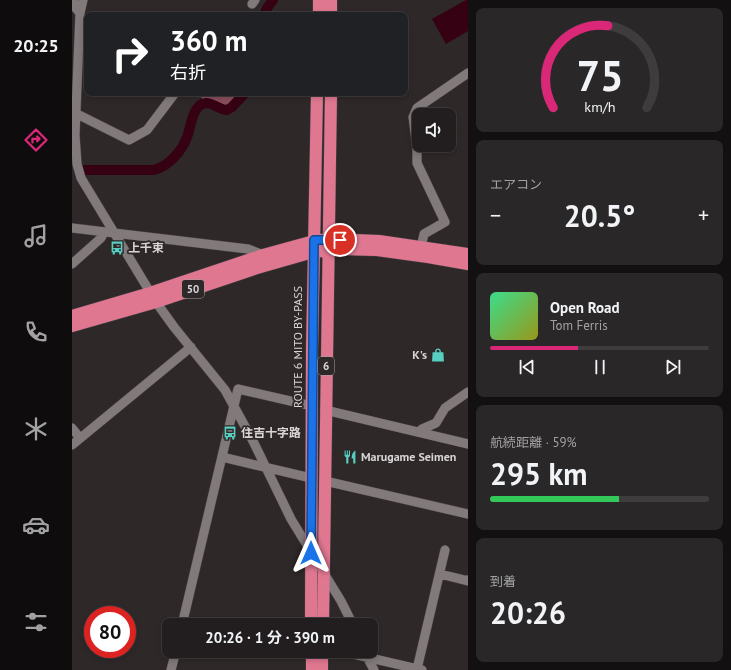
<!DOCTYPE html>
<html lang="ja">
<meta charset="utf-8">
<style>
:root{--surface:#221e1f;--page:#2a2728;--text:#f1f3f6;--muted:#a2a2a4;--line:#3f3c3d;--accent:#db2777}
body{margin:0;font-family:"PT Sans","Noto Sans JP",sans-serif;background:var(--page);color:var(--text);height:100vh;display:flex;flex-direction:column;font-size:15px;white-space:nowrap}
*{box-sizing:border-box;margin:0}
p{font-size:13px;color:var(--muted)}
.icon{flex:none;width:22px;height:22px;fill:none;stroke:currentColor;stroke-width:2;stroke-linecap:round;stroke-linejoin:round}
.map{position:relative;flex:1;overflow:hidden}
.panel{display:flex;flex-direction:column;gap:8px;padding:8px;background:#131011;width:263px}
.panel>*{flex:none}
.guide{position:absolute;left:12px;top:12px;width:324px;height:84px;border-radius:8px;box-shadow:0 2px 6px #0003,0 0 0 1px var(--line);background:#202124;color:#fff;overflow:hidden}
.controls{position:absolute;left:340px;top:108px;display:grid;gap:8px}
.controls a{display:grid;place-items:center;width:44px;height:44px;border-radius:8px;background:var(--surface);box-shadow:0 2px 6px #0003,0 0 0 1px var(--line);font-size:20px}
.speed{position:absolute;left:12px;top:606px;display:flex;gap:8px;font-size:20px;font-weight:700;text-align:center}
.speed>*{display:grid;place-content:center;width:52px;height:52px;border-radius:50%;background:var(--surface);box-shadow:0 2px 6px #0003,0 0 0 1px var(--line);line-height:1}
.speed .limit{border:6px solid #d22;background:#fff;color:#111}
.pin{position:absolute;display:grid;place-items:center;width:34px;height:34px;color:#fff;margin:-17px;border:2px solid #fff;border-radius:50%;box-shadow:0 1px 4px #0007}
.me{position:absolute;width:44px;margin:-22px;rotate:0deg;stroke-linejoin:round;filter:drop-shadow(0 0 3px #0008)}
.turn{display:flex;align-items:center;gap:14px;height:84px;padding:0 20px;font-size:18px}
.turn .icon{width:52px;height:52px;stroke-width:2.5}
.turn b{display:block;font-size:28px;line-height:34px}
.big{font-size:30px;font-weight:700;line-height:1.1}
.panel .card{flex:1;display:flex;flex-direction:column;justify-content:center;gap:6px;min-width:0;padding:0 14px;border-radius:8px;background:var(--page)}
.panel .dial{align-items:center;gap:0}
.dial svg{height:104px;overflow:visible;fill:none;stroke:var(--line);stroke-width:7;stroke-linecap:round;text-anchor:middle}
.dial text{fill:var(--text);stroke:none}
.song{display:flex;align-items:center;gap:12px}
.cover{width:48px;height:48px;border-radius:6px;background:linear-gradient(135deg,hsl(150 70% 55%),hsl(60 70% 35%))}
.played{height:4px;border-radius:2px;background:linear-gradient(90deg,var(--accent) 40%,var(--line) 40%)}
.keys{display:flex;justify-content:space-around;direction:ltr}
.heat{display:flex;justify-content:space-between;align-items:center;font-size:22px;direction:ltr}
.charge{height:6px;border-radius:3px;background:linear-gradient(90deg,#34c759 59%,var(--line) 0)}
.trip{position:absolute;left:90px;top:618px;width:216px;height:40px;border-radius:8px;background:var(--surface);box-shadow:0 2px 6px #0003,0 0 0 1px var(--line);font-weight:700;line-height:40px;text-align:center}
main{display:flex;flex:1;min-height:0}
.tabs{display:flex;flex-direction:column;width:72px;justify-content:space-around;align-items:center;background:#0e0c0c;color:var(--muted)}
.tabs .icon{width:28px;height:28px}
.tabs .active{color:var(--accent)}
.tabs b{font-size:18px;color:var(--text)}
.map>svg:first-child{display:block}
.forest{fill:#8b4e5c}
.water{fill:#350113}
.lines{fill:none;stroke-linecap:round;stroke-linejoin:round}
.river{stroke:#350113;stroke-width:10}
.minor-casing{stroke:#494445;stroke-width:10}
.highway-casing{stroke:#494445;stroke-width:13}
.minor{stroke:#81797a;stroke-width:9}
.highway{stroke:#e07791;stroke-width:12}
.route-casing{stroke:#114b97;stroke-width:10}
.route{stroke:#1a73e8;stroke-width:7}
.labels{text-anchor:middle;stroke-width:3.5;stroke-linejoin:round;paint-order:stroke}
.shield{fill:#2e2829;stroke:#a6a1a2;stroke-width:1}
.shield-label{font-size:11px;font-weight:bold;fill:#d9d5d6}
.poi-label{font-size:12px;font-weight:bold;fill:#d9d5d6;stroke:#2e2829;text-anchor:start}
.street-label{font-size:12px;fill:#d9d5d6;stroke:#2e2829}
</style>
<main>
<nav class="tabs">
<b>20:25</b>
<svg class="icon active" aria-label="directions" viewBox="0 0 24 24"><path d="M12 3l9 9-9 9-9-9zM9 14v-3h6M13 9l2 2-2 2"/></svg>
<svg class="icon" aria-label="music" viewBox="0 0 24 24"><path d="M9 18V5l10-2v13"/><circle cx="6" cy="18" r="3"/><circle cx="16" cy="16" r="3"/></svg>
<svg class="icon" aria-label="phone" viewBox="0 0 24 24"><path d="M5 4h4l2 5-3 2q2 4 5 5l2-3 5 2v4C11 20 4 13 5 4z"/></svg>
<svg class="icon" aria-label="climate" viewBox="0 0 24 24"><path d="M12 3v18M4 7l16 10M4 17L20 7"/></svg>
<svg class="icon" aria-label="car" viewBox="0 0 24 24"><path d="M5 17H2v-5l4-1 3-4h7l3 4 3 1v5h-3M9 17h6M6 11h13"/><circle cx="7" cy="17" r="2"/><circle cx="17" cy="17" r="2"/></svg>
<svg class="icon" aria-label="filters" viewBox="0 0 24 24"><path d="M4 7h16M4 17h16"/><circle cx="9" cy="7" r="2"/><circle cx="15" cy="17" r="2"/></svg>
</nav>
<div class="map">
<svg width="396" height="670" viewBox="0 0 396 670">
<rect width="100%" height="100%" fill="#2e2829"/>
<path class="forest" d="M 126,93 L 170,93 L 159,105 L 152,108 L 138,102 L 132,101 Z"/>
<path class="water" d="M 394,0 L 396,0 L 396,31 L 374,44 L 360,19 Z"/>
<g class="lines">
<path class="river" d="M 192,15 L 195,8 L 201,0
M 11,170 L 82,170 C 97,166 110,151 115,137 C 119,128 120,104 134,103 C 141,103 148,110 155,110 L 160,107 L 173,93"/>
<g class="minor-casing">
<path id="minor" d="M 1,0 L 3,7 L 8,13
M 11,0 L 8,13 L 3,135 L 5,164 L 9,178 L 84,302 L 102,327 L 153,390 L 181,441 L 219,519 L 269,601 L 281,625
M 180,4 L 183,0
M 3,113 L 57,140 L 75,130 L 103,93
M 0,228 L 176,249 L 191,255
M 349,247 L 352,234 L 373,222 L 345,163 L 345,149 L 341,117 L 345,108 L 396,73
M 0,264 L 29,238 L 32,232
M 253,410 L 396,444
M 0,428 L 8,438
M 347,432 L 350,429 L 364,423 L 373,408 L 396,392
M 0,445 L 119,347
M 150,457 L 239,478
M 253,481 L 396,514
M 368,574 L 396,581 L 396,580
M 110,625 L 166,389 L 240,406
M 268,651 L 350,670
M 293,653 L 302,670
M 345,669 L 373,550
M 99,670 L 104,651"/>
</g>
<g class="highway-casing">
<path id="highway" d="M 247,15 L 247,0
M 259,15 L 259,0
M 0,316 L 78,293 L 191,255 L 242,241 L 256,239 L 307,241 L 396,254
M 0,326 L 84,302 L 185,268 L 241,252 L 268,249 L 305,250 L 356,257 L 396,264
M 239,625 L 240,351 L 245,93
M 251,625 L 259,93
M 240,651 L 240,670
M 250,670 L 250,651"/>
</g>
<use href="#minor" class="minor"/>
<use href="#highway" class="highway"/>
</g>
<g class="lines">
<g class="route-casing">
<path id="route" d="M 239,553 L 242,240 L 268,240"/>
</g>
<use href="#route" class="route"/>
</g>
<defs>
<g id="bus-bare" transform="scale(1.08)"><path d="M-5-6H5V4H4V6H2V4H-2V6H-4V4H-5ZM-3.5-4V0h7V-4ZM-3.5 1.2v1.5H-2V1.2ZM2 1.2v1.5H3.5V1.2Z" fill="#57cec1" stroke="#2e2829" stroke-width="2.5" paint-order="stroke"/></g>
<g id="shop-bare" transform="scale(1.08)"><path d="M-5-2.5h2.3a2.7 3.5 0 0 1 5.4 0H5L5.5 6h-11ZM-1.5-2.5h3a1.5 2.3 0 0 0-3 0Z" fill="#57cec1" stroke="#2e2829" stroke-width="2.5" paint-order="stroke"/></g>
<g id="restaurant-bare" transform="scale(1.08)"><path d="M-5-6h1v4h1v-4h1v4h1v-4h1v5L-1.5 .5V6h-2V.5L-5-1ZM5-6V6H3V1.5H1.5Q1.5-4 5-6Z" fill="#57cec1" stroke="#2e2829" stroke-width="2.5" paint-order="stroke"/></g>
</defs>
<g fill-rule="evenodd">
<use href="#bus-bare" x="45" y="248"/>
<use href="#shop-bare" x="366" y="355"/>
<use href="#bus-bare" x="158" y="433"/>
<use href="#restaurant-bare" x="278" y="457"/>
</g>
<g class="labels">
<g class="shield">
<rect x="110" y="280" width="22" height="18" rx="3"/>
<rect x="246" y="357" width="16" height="18" rx="3"/>
</g>
<g class="shield-label">
<text x="121" y="293">50</text>
<text x="254" y="370">6</text>
</g>
<g class="poi-label">
<text x="56" y="252">上千束</text>
<text x="355" y="359" text-anchor="end">K's</text>
<text x="169" y="437">住吉十字路</text>
<text x="289" y="461">Marugame Seimen</text>
</g>
<g class="street-label">
<text transform="translate(226 347) rotate(-90)" y="4">ROUTE 6 MITO BY-PASS</text>
</g>
</g>
</svg>
<div class="controls">
<a><svg class="icon" aria-label="sound" viewBox="0 0 24 24"><path d="M4 9h4l5-4v14l-5-4H4zM17 9q2 3 0 6"/></svg></a>
</div>
<div class="speed"><div class="limit">80</div></div>
<div class="pin" style="left:268px;top:240px;background:#d93025"><svg class="icon" aria-label="arrive" viewBox="0 0 24 24"><path d="M6 21V4h12l-3 4 3 4H6"/></svg></div>
<svg class="me" style="left:239px;top:553px" viewBox="-20 -20 40 40"><path d="M0-17L14 15 0 8-14 15z" fill="#1a73e8" stroke="#fff" stroke-width="4"/></svg>
<div class="trip">20:26 · 1 分 · 390 m</div>
<div class="guide">
<div class="turn"><svg class="icon" aria-label="right" viewBox="0 0 24 24"><path d="M7 20v-9h11M14 6l5 5-5 5"/></svg><div><b>360 m</b>右折</div></div>
</div>
</div>
<section class="panel">
<div class="card dial"><svg viewBox="0 0 100 80">
<path d="M14 69A42 42 0 1 1 86 69"/>
<path d="M14 69A42 42 0 0 1 56 6" stroke="#db2777"/>
<text x="50" y="56" font-size="32" font-weight="700">75</text>
<text x="50" y="72" font-size="11">km/h</text>
</svg></div>
<div class="card"><p>エアコン</p>
<div class="heat"><a>−</a><b class="big">20.5°</b><a>+</a></div>
</div>
<div class="card">
<div class="song"><i class="cover"></i><div><b>Open Road</b><p>Tom Ferris</p></div></div>
<div class="played"></div>
<div class="keys"><svg class="icon" aria-label="previous" viewBox="0 0 24 24"><path d="M18 5L8 12l10 7zM5 5v14"/></svg><svg class="icon" aria-label="pause" viewBox="0 0 24 24"><path d="M8 5v14M16 5v14"/></svg><svg class="icon" aria-label="next" viewBox="0 0 24 24"><path d="M6 5l10 7-10 7zM19 5v14"/></svg></div>
</div>
<div class="card"><p>航続距離 · 59%</p><b class="big">295 km</b><div class="charge"></div></div>
<div class="card"><p>到着</p><b class="big">20:26</b></div>
</section>
</main>
